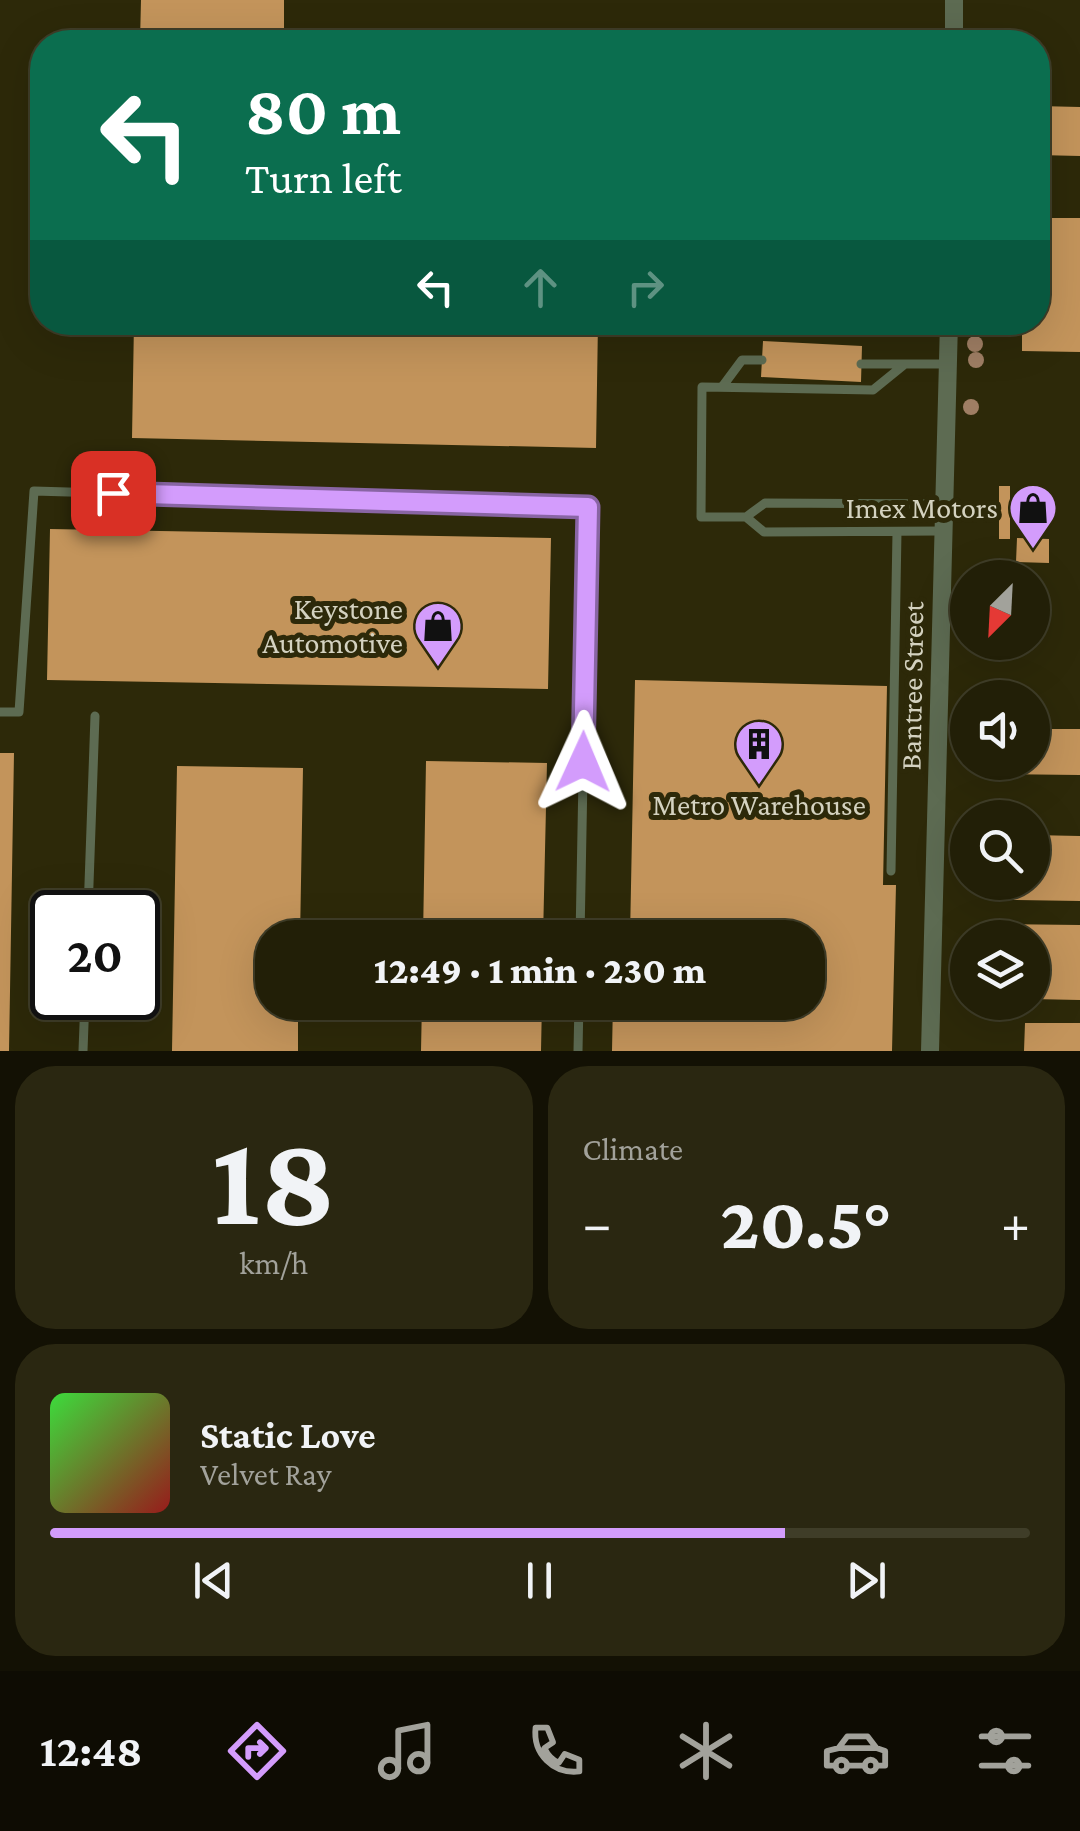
<!DOCTYPE html>
<meta charset="utf-8">
<style>
:root{--surface:#221f07;--page:#2a2711;--text:#f1f3f6;--muted:#a2a29b;--line:#3f3d28;--accent:#d39cfc}
body{margin:0;font-family:"Crimson Pro",serif;background:var(--page);color:var(--text);height:100vh;display:flex;flex-direction:column;font-size:38px;white-space:nowrap}
*{box-sizing:border-box;margin:0}
p{font-size:32px;color:var(--muted)}
.icon{flex:none;width:55px;height:55px;fill:none;stroke:currentColor;stroke-width:2;stroke-linecap:round;stroke-linejoin:round}
.map{position:relative;height:1051px;overflow:hidden}
.details{display:flex;flex-direction:column;gap:15px;padding:15px;background:#131104;flex:1}
.details>*{flex:none}
.hud{position:absolute;left:30px;top:30px;width:1020px;height:305px;border-radius:40px;box-shadow:0 10px 40px #0002,0 0 0 2px var(--line);background:#0b6e4f;color:#fff;overflow:hidden}
.needle{width:65px;rotate:204deg}
.buttons{position:absolute;left:950px;top:560px;display:grid;gap:20px}
.buttons a{display:grid;place-items:center;width:100px;height:100px;border-radius:50%;background:var(--surface);box-shadow:0 10px 40px #0002,0 0 0 2px var(--line);font-size:50px}
.speed{position:absolute;left:30px;top:890px;display:flex;gap:20px;font-size:50px;font-weight:700;text-align:center}
.speed>*{display:grid;place-content:center;width:130px;height:130px;border-radius:50%;background:var(--surface);box-shadow:0 10px 40px #0002,0 0 0 2px var(--line);line-height:1}
.speed .limit{border:5px solid #111;border-radius:15px;background:#fff;color:#111}
.pin{position:absolute;display:grid;place-items:center;width:85px;height:85px;color:#fff;margin:-42px;border-radius:20px;box-shadow:0 5px 15px #0006}
.me{position:absolute;width:110px;margin:-55px;rotate:1deg;stroke-linejoin:round;filter:drop-shadow(0 0 8px #0008)}
.turn{display:flex;align-items:center;gap:35px;height:210px;padding:0 50px;font-size:45px}
.turn .icon{width:130px;height:130px;stroke-width:2.5}
.turn b{display:block;font-size:70px;line-height:85px}
.lanes{display:flex;align-items:center;height:95px;padding:0 50px;background:#0003;justify-content:center;gap:50px;direction:ltr}
.lanes .off{opacity:.35}
.big{font-size:75px;font-weight:800;line-height:1.1}
.details .widget{flex:1;display:flex;flex-direction:column;justify-content:center;gap:15px;min-width:0;padding:0 35px;border-radius:40px;background:var(--page)}
.details .dial{align-items:center;gap:0}
.dial b{font-size:130px;line-height:1}
.song{display:flex;align-items:center;gap:30px}
.cover{width:120px;height:120px;border-radius:15px;background:linear-gradient(135deg,hsl(120 70% 55%),hsl(0 70% 35%))}
.played{height:10px;border-radius:5px;background:linear-gradient(90deg,var(--accent) 75%,var(--line) 75%)}
.keys{display:flex;justify-content:space-around;direction:ltr}
.heat{display:flex;justify-content:space-between;align-items:center;font-size:55px;direction:ltr}
.details .tiles{flex:1;display:grid;gap:15px;grid-template-columns:1fr 1fr}
.widget:last-child{grid-column:span 2}
.trip{position:absolute;left:255px;top:920px;width:570px;height:100px;border-radius:40px;background:var(--surface);box-shadow:0 10px 40px #0002,0 0 0 2px var(--line);font-weight:800;line-height:100px;text-align:center}
.menu{display:flex;height:160px;justify-content:space-around;align-items:center;background:#0e0c03;color:var(--muted)}
.menu .icon{width:70px;height:70px}
.menu .current{color:var(--accent)}
.menu b{font-size:45px;color:var(--text)}
.map>svg:first-child{display:block}
.building{fill:#c3945b}
.lines{fill:none;stroke-linecap:round;stroke-linejoin:round}
.service{stroke:#5d6b52;stroke-width:9}
.minor{stroke:#5d6b52;stroke-width:18}
.tree{fill:#9f7e64}
.route-casing{stroke:#8965a4;stroke-width:25}
.route{stroke:#d39cfc;stroke-width:18}
.labels{text-anchor:middle;stroke-width:10;stroke-linejoin:round;paint-order:stroke}
.poi-label{font-size:30px;fill:#d4d2c0;stroke:#2d2909;text-anchor:end}
.street-label{font-size:30px;fill:#d4d2c0;stroke:#2d2909}
</style>
<div class="map">
<svg width="1080" height="1051" viewBox="0 0 1080 1051">
<rect width="100%" height="100%" fill="#2d2909"/>
<path class="building" d="M 141,0 L 284,0 L 284,33 L 476,38 L 476,42 L 140,42 Z
M 1038,106 L 1080,107 L 1080,156 L 1038,155 Z
M 1038,218 L 1080,218 L 1080,352 L 1022,351 L 1022,322 L 1038,322 Z
M 134,322 L 598,322 L 596,448 L 132,438 Z
M 763,341 L 862,346 L 861,382 L 761,377 Z
M 999,486 L 1010,486 L 1010,539 L 999,539 Z
M 50,529 L 551,538 L 548,689 L 47,680 Z
M 1017,538 L 1049,539 L 1049,563 L 1016,562 Z
M 635,680 L 887,686 L 883,885 L 896,885 L 892,1051 L 612,1051 L 613,1002 L 808,1002 L 808,938 L 630,938 Z
M 1032,729 L 1080,729 L 1080,775 L 978,774 L 978,762 L 1032,762 Z
M 0,753 L 14,753 L 9,1051 L 0,1051 Z
M 426,761 L 547,763 L 543,938 L 423,938 Z
M 177,766 L 303,768 L 300,938 L 272,938 L 272,1002 L 298,1002 L 298,1051 L 172,1051 Z
M 1032,835 L 1080,836 L 1080,901 L 1012,900 L 1012,882 L 1032,882 Z
M 988,924 L 1080,925 L 1080,1000 L 1032,999 L 1032,938 L 987,938 Z
M 422,1002 L 542,1002 L 541,1051 L 421,1051 Z
M 1025,1023 L 1080,1023 L 1080,1051 L 1024,1051 Z"/>
<g class="lines">
<path class="service" d="M 861,364 L 905,364
M 722,387 L 742,360 L 762,360
M 746,517 L 701,517 L 702,387 L 873,390 L 905,364 L 948,364
M 942,531 L 764,532 L 746,517 L 765,503 L 944,504
M 0,712 L 19,712 L 34,491 L 588,507 L 580,938
M 891,871 L 897,532
M 88,912 L 95,716
M 83,1051 L 85,998
M 578,1051 L 579,1002"/>
<path class="minor" d="M 954,42 L 954,0
M 930,1051 L 949,322"/>
</g>
<g class="tree">
<circle cx="975" cy="344" r="8"/>
<circle cx="976" cy="360" r="8"/>
<circle cx="971" cy="407" r="8"/>
</g>
<g class="lines">
<g class="route-casing">
<path id="route" d="M 113,493 L 588,507 L 583,762"/>
</g>
<use href="#route" class="route"/>
</g>
<defs>
<g id="shop-pin" transform="scale(2.5)"><path d="M0 17L-7.5 6A9.5 9.5 0 1 1 7.5 6Z" fill="#d39cfc" stroke="#2d2909"/><path d="M-5-2.5h2.3a2.7 3.5 0 0 1 5.4 0H5L5.5 6h-11ZM-1.5-2.5h3a1.5 2.3 0 0 0-3 0Z" fill="#111"/></g>
<g id="building-pin" transform="scale(2.5)"><path d="M0 17L-7.5 6A9.5 9.5 0 1 1 7.5 6Z" fill="#d39cfc" stroke="#2d2909"/><path d="M-4-6H4V6H1V3H-1V6H-4ZM-2.5-4.3h1.7v1.8h-1.7ZM.8-4.3h1.7v1.8H.8ZM-2.5-1h1.7V.8h-1.7ZM.8-1h1.7V.8H.8Z" fill="#111"/></g>
</defs>
<g fill-rule="evenodd">
<use href="#shop-pin" x="1033" y="508"/>
<use href="#shop-pin" x="438" y="626"/>
<use href="#building-pin" x="759" y="744"/>
</g>
<g class="labels">
<g class="poi-label">
<text x="998" y="518">Imex Motors</text>
<text x="403" y="619">Keystone<tspan x="403" dy="34">Automotive</tspan></text>
<text x="759" y="815" text-anchor="middle">Metro Warehouse</text>
</g>
<g class="street-label">
<text transform="translate(912 686) rotate(-89)" y="10">Bantree Street</text>
</g>
</g>
</svg>
<div class="buttons">
<a><svg class="needle" viewBox="-14 -14 28 28"><path d="M0-13l5 13h-10z" fill="#e53935"/><path d="M0 13l5-13h-10z" fill="#a2a29b"/></svg></a>
<a><svg class="icon" aria-label="sound" viewBox="0 0 24 24"><path d="M4 9h4l5-4v14l-5-4H4zM17 9q2 3 0 6"/></svg></a>
<a><svg class="icon" aria-label="search" viewBox="0 0 24 24"><circle cx="10" cy="10" r="6"/><path d="M15 15l6 6"/></svg></a>
<a><svg class="icon" aria-label="layers" viewBox="0 0 24 24"><path d="M12 4l9 5-9 5-9-5zM3 14l9 5 9-5"/></svg></a>
</div>
<div class="speed"><div class="limit">20</div></div>
<div class="pin" style="left:113px;top:493px;background:#d93025"><svg class="icon" aria-label="arrive" viewBox="0 0 24 24"><path d="M6 21V4h12l-3 4 3 4H6"/></svg></div>
<svg class="me" style="left:583px;top:762px" viewBox="-20 -20 40 40"><path d="M0-17L14 15 0 8-14 15z" fill="#d39cfc" stroke="#fff" stroke-width="4"/></svg>
<div class="trip">12:49 · 1 min · 230 m</div>
<div class="hud">
<div class="turn"><svg class="icon" aria-label="left" viewBox="0 0 24 24"><path d="M17 20v-9H6M10 6l-5 5 5 5"/></svg><div><b>80 m</b>Turn left</div></div>
<div class="lanes"><svg class="icon" aria-label="left" viewBox="0 0 24 24"><path d="M17 20v-9H6M10 6l-5 5 5 5"/></svg><svg class="icon off" aria-label="ahead" viewBox="0 0 24 24"><path d="M12 20V5M6 11l6-6 6 6"/></svg><svg class="icon off" aria-label="right" viewBox="0 0 24 24"><path d="M7 20v-9h11M14 6l5 5-5 5"/></svg></div>
</div>
</div>
<section class="details">
<div class="tiles">
<div class="widget dial"><b>18</b><p>km/h</p></div>
<div class="widget"><p>Climate</p>
<div class="heat"><a>−</a><b class="big">20.5°</b><a>+</a></div>
</div>
<div class="widget">
<div class="song"><i class="cover"></i><div><b>Static Love</b><p>Velvet Ray</p></div></div>
<div class="played"></div>
<div class="keys"><svg class="icon" aria-label="previous" viewBox="0 0 24 24"><path d="M18 5L8 12l10 7zM5 5v14"/></svg><svg class="icon" aria-label="pause" viewBox="0 0 24 24"><path d="M8 5v14M16 5v14"/></svg><svg class="icon" aria-label="next" viewBox="0 0 24 24"><path d="M6 5l10 7-10 7zM19 5v14"/></svg></div>
</div>
</div>
</section>
<nav class="menu">
<b>12:48</b>
<svg class="icon current" aria-label="directions" viewBox="0 0 24 24"><path d="M12 3l9 9-9 9-9-9zM9 14v-3h6M13 9l2 2-2 2"/></svg>
<svg class="icon" aria-label="music" viewBox="0 0 24 24"><path d="M9 18V5l10-2v13"/><circle cx="6" cy="18" r="3"/><circle cx="16" cy="16" r="3"/></svg>
<svg class="icon" aria-label="phone" viewBox="0 0 24 24"><path d="M5 4h4l2 5-3 2q2 4 5 5l2-3 5 2v4C11 20 4 13 5 4z"/></svg>
<svg class="icon" aria-label="climate" viewBox="0 0 24 24"><path d="M12 3v18M4 7l16 10M4 17L20 7"/></svg>
<svg class="icon" aria-label="car" viewBox="0 0 24 24"><path d="M5 17H2v-5l4-1 3-4h7l3 4 3 1v5h-3M9 17h6M6 11h13"/><circle cx="7" cy="17" r="2"/><circle cx="17" cy="17" r="2"/></svg>
<svg class="icon" aria-label="filters" viewBox="0 0 24 24"><path d="M4 7h16M4 17h16"/><circle cx="9" cy="7" r="2"/><circle cx="15" cy="17" r="2"/></svg>
</nav>
